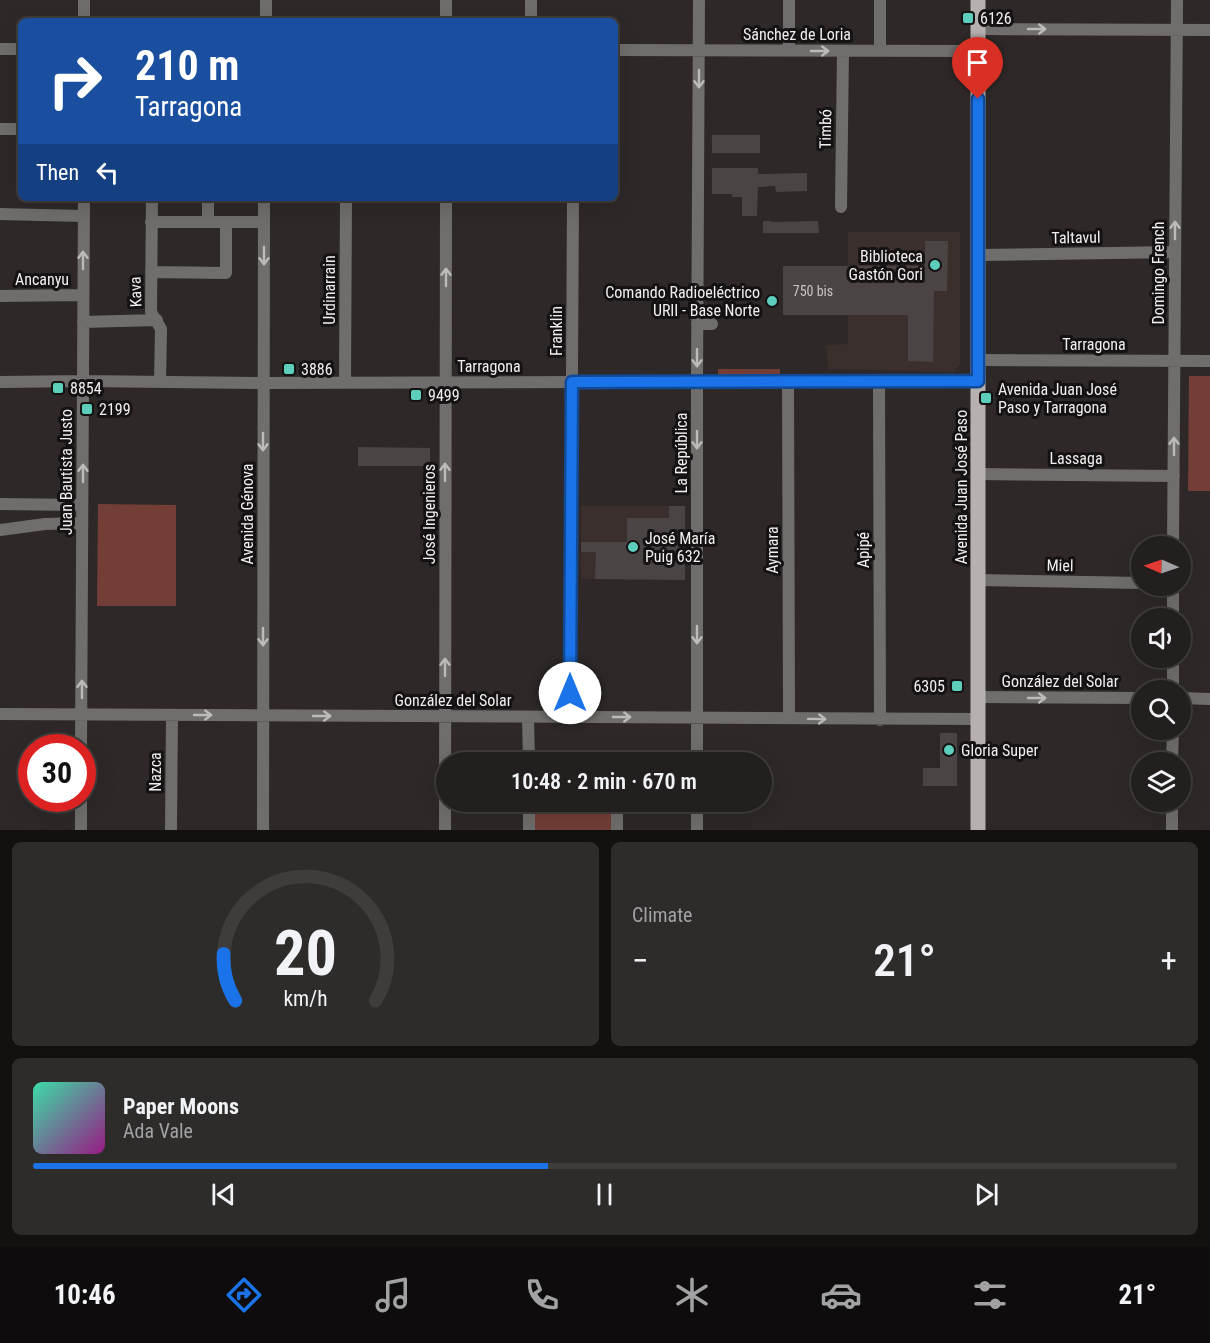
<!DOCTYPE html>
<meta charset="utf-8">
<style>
:root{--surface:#221f1e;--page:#2e2c2b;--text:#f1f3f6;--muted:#a2a2a4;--line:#3f3d3c;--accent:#1a73e8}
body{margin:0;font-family:"Roboto Condensed",sans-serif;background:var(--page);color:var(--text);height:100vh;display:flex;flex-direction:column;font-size:22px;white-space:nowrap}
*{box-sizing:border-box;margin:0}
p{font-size:20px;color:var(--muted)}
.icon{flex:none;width:33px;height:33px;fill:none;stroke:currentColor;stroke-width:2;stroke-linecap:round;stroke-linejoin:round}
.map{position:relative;height:830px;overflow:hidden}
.panel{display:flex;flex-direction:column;gap:12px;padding:12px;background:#131110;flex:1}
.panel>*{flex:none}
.top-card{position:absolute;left:18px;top:18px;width:600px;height:183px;border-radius:9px;box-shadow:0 6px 24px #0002,0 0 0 2px var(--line);background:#1a4fa0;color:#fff;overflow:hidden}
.needle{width:39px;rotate:272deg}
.fabs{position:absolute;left:1131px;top:536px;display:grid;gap:12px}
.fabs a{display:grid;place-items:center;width:60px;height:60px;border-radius:50%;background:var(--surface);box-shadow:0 6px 24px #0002,0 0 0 2px var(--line);font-size:30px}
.speed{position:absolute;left:18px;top:734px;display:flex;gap:12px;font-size:30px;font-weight:700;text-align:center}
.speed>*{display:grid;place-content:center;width:78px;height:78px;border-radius:50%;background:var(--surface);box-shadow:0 6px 24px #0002,0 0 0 2px var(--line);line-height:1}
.speed .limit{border:9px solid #d22;background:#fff;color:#111}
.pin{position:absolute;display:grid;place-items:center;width:51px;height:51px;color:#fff;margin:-62px -26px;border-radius:50% 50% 50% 0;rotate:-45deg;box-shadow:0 0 6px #0007}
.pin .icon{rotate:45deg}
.me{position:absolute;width:66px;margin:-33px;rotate:0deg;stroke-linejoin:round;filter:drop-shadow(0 0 4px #0008)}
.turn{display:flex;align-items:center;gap:21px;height:126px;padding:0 18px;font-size:27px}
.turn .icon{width:78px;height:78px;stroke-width:2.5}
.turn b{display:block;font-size:42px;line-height:51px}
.then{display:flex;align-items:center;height:57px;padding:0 18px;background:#0003;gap:12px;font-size:22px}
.big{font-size:45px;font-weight:600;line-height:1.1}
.panel .tile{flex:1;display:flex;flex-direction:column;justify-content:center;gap:9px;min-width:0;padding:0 21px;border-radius:9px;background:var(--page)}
.panel .dial{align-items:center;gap:0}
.dial svg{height:156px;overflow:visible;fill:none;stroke:var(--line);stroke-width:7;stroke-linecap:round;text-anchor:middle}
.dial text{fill:var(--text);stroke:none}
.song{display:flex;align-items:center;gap:18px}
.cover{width:72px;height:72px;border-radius:9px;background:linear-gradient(135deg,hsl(160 70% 55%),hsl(310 70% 35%))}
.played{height:6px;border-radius:3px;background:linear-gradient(90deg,var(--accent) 45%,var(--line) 45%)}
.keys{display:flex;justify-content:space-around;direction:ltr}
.heat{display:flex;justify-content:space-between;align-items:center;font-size:33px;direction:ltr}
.panel .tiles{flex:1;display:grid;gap:12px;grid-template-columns:1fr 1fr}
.tile:last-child{grid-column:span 2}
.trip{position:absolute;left:436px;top:752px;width:336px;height:60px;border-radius:30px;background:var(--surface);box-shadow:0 6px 24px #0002,0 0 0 2px var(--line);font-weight:600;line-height:60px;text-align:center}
.tab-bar{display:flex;height:96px;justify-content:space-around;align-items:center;background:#0e0c0c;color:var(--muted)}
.tab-bar .icon{width:42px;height:42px}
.tab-bar .current{color:var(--accent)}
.tab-bar b{font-size:27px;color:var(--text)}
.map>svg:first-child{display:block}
.built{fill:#3b2f2d}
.green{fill:#723e36}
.building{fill:#4a4544}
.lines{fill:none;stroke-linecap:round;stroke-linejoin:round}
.minor{stroke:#706e6d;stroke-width:12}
.major{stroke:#b6b1b0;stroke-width:15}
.oneway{stroke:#bdbbba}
.route-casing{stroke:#114b97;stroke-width:15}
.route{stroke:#1a73e8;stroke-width:10}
.poi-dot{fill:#5ccebb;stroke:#141212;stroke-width:2}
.labels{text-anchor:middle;stroke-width:6;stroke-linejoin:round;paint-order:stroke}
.number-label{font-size:14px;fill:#c7c4c3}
.poi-label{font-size:16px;fill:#f1eeed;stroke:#141212;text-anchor:start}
.street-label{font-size:16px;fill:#f1eeed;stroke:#141212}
</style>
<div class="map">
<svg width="1210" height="830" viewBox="0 0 1210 830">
<rect width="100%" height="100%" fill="#2e2928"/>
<path class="built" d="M 848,232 L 960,232 L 960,365 L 953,372 L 828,369 L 827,345 L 848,344 Z
M 581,506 L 685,506 L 685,580 L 581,579 Z"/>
<path class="green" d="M 718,369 L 780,369 L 780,377 L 718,377 Z
M 1189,376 L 1210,376 L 1210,491 L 1188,491 Z
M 98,504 L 176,505 L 176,606 L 97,606 Z
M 535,812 L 610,812 L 613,816 L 614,830 L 535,830 Z"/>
<path class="building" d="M 712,135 L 760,135 L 760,153 L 712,153 Z
M 712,168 L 758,168 L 758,174 L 807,173 L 807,191 L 776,192 L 775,186 L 758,187 L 757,216 L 742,216 L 742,197 L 732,197 L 732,194 L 712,194 Z
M 763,221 L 771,221 L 771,222 L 818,221 L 819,233 L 763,233 Z
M 925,241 L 948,241 L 947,291 L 934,291 L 933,362 L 908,361 L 908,315 L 783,315 L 783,266 L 925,266 Z
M 358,447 L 430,448 L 430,466 L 358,466 Z
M 669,506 L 685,506 L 685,580 L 595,579 L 596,552 L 581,552 L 581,542 L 627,542 L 627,518 L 669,518 Z
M 940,733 L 957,733 L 957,786 L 923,786 L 923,768 L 940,768 Z"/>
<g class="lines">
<path class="minor" d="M 531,0 L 531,21
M 84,21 L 84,0
M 266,21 L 266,0
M 446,21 L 446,0
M 978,29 L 1210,30
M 0,49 L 21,49
M 615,50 L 978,51
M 789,51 L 789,0
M 880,51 L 880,0
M 0,129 L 21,129
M 152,198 L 151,312 L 161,329 L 160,382
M 841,207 L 843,51
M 0,214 L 84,216
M 151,222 L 264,222
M 208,222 L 208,198
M 978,255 L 1175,252
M 151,272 L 226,273 L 226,222
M 0,296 L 83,295
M 83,322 L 157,320
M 697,324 L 712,324
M 978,360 L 1210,361
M 788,381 L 789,718
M 879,381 L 880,720
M 0,382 L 83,381 L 263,383 L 978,381
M 345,383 L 346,198
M 978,474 L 1174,476
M 0,504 L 82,505
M 0,530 L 45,524 L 82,523
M 1173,546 L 1177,0
M 978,580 L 1142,583
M 1173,618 L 1173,585
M 1173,690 L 1173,657
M 978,697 L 1142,698
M 1180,698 L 1210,699
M 0,714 L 978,719
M 528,717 L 529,762
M 570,717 L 573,198
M 81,747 L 84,198
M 697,762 L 697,382 L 699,0
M 1172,762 L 1173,729
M 529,801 L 529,808 L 697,803
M 697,801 L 697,830
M 529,808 L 529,830
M 81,830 L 81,798
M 171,830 L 172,715
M 263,830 L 264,198
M 445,830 L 446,198
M 617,830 L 617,806
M 1172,830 L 1172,801"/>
<path class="major" d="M 978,830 L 978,0"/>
</g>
<defs><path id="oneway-shaft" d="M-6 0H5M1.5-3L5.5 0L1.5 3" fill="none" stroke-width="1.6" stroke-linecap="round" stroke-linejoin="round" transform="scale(1.5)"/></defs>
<g class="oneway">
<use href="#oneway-shaft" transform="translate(1037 29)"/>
<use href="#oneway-shaft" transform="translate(820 51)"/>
<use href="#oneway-shaft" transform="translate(699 79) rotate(90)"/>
<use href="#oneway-shaft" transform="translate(1175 230) rotate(-90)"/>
<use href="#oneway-shaft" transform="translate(264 256) rotate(90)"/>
<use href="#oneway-shaft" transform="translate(83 260) rotate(-90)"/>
<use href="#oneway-shaft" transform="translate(446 277) rotate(-90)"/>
<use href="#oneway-shaft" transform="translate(697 358) rotate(90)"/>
<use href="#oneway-shaft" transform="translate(697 440) rotate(90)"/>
<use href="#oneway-shaft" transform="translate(263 442) rotate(90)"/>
<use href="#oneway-shaft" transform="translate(1174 446) rotate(-90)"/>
<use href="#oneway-shaft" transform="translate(445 472) rotate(-90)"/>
<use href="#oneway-shaft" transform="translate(83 473) rotate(-90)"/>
<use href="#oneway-shaft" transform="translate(697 635) rotate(90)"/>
<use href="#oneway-shaft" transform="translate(263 637) rotate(90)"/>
<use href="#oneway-shaft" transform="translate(445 667) rotate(-90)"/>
<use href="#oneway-shaft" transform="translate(82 689) rotate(-90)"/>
<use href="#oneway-shaft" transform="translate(1037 698)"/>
<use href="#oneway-shaft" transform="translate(203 715)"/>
<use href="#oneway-shaft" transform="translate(322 716)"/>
<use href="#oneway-shaft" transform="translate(622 717)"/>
<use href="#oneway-shaft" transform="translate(817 719) rotate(1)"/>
</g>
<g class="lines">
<g class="route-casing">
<path id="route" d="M 570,693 L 572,382 L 978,381 L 978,99"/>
</g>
<use href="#route" class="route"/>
</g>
<g class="poi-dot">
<rect x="962" y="12" width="12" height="12" rx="3"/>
<circle cx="935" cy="265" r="6"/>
<circle cx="772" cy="301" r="6"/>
<rect x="283" y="363" width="12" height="12" rx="3"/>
<rect x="52" y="382" width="12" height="12" rx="3"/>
<rect x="410" y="389" width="12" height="12" rx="3"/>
<rect x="980" y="392" width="12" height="12" rx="3"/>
<rect x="81" y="403" width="12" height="12" rx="3"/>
<circle cx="633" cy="547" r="6"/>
<rect x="951" y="680" width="12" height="12" rx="3"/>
<circle cx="949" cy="750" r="6"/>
</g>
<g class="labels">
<g class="number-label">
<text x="813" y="296">750 bis</text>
</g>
<g class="poi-label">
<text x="980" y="24">6126</text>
<text x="923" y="262" text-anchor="end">Biblioteca<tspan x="923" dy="18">Gastón Gori</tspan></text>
<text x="760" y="298" text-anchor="end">Comando Radioeléctrico<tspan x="760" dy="18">URII - Base Norte</tspan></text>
<text x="301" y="375">3886</text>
<text x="70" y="394">8854</text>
<text x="998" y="395">Avenida Juan José<tspan x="998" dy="18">Paso y Tarragona</tspan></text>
<text x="428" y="401">9499</text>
<text x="99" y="415">2199</text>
<text x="645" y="544">José María<tspan x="645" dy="18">Puig 632</tspan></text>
<text x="945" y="692" text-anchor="end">6305</text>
<text x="961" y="756">Gloria Super</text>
</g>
<g class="street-label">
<text x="797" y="40">Sánchez de Loria</text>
<text transform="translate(825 129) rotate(-89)" y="6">Timbó</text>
<text transform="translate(1076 237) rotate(-1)" y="6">Taltavul</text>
<text transform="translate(1158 273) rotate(-90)" y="6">Domingo French</text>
<text x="42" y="285">Ancanyu</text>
<text transform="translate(329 290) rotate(-90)" y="6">Urdinarrain</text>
<text transform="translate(135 292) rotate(-92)" y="6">Kava</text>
<text transform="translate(556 331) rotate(-90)" y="6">Franklin</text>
<text x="1094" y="350">Tarragona</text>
<text x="489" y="372">Tarragona</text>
<text transform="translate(681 453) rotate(-90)" y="6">La República</text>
<text x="1076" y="464">Lassaga</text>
<text transform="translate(66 472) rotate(-90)" y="6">Juan Bautista Justo</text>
<text transform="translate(961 487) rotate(-90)" y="6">Avenida Juan José Paso</text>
<text transform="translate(247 514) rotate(-90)" y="6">Avenida Génova</text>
<text transform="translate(429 514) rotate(-90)" y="6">José Ingenieros</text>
<text transform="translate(772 550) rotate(-90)" y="6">Aymara</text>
<text transform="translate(863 550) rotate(-90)" y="6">Apipé</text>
<text transform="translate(1060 565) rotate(1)" y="6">Miel</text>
<text x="1060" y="687">González del Solar</text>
<text x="453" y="706">González del Solar</text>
<text transform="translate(155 772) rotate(-90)" y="6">Nazca</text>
</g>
</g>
</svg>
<div class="fabs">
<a><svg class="needle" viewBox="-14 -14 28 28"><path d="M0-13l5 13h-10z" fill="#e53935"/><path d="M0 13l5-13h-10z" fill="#a2a2a4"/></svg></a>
<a><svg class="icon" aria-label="sound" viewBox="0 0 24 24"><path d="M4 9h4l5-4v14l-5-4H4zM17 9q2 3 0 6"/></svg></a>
<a><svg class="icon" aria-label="search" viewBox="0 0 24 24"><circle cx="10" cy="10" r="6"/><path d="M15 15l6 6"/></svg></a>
<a><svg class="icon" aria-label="layers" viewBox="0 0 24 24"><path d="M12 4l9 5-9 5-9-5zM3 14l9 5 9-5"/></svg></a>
</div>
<div class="speed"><div class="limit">30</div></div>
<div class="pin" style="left:978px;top:99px;background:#d93025"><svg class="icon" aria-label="arrive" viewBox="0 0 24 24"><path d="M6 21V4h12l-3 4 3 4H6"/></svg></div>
<svg class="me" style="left:570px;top:693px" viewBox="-20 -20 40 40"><circle r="19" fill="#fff"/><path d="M0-13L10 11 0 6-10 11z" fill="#1a73e8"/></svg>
<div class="trip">10:48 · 2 min · 670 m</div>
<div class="top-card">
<div class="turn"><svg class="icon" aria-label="right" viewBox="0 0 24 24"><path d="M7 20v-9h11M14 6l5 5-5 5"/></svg><div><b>210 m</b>Tarragona</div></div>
<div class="then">Then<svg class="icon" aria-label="left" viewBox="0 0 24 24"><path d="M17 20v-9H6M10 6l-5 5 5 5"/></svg></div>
</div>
</div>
<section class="panel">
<div class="tiles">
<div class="tile dial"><svg viewBox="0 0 100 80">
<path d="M14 69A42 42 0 1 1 86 69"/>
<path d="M14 69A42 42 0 0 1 8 45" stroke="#1a73e8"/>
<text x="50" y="56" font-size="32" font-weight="700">20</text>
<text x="50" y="72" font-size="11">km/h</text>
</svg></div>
<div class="tile"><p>Climate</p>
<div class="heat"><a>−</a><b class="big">21°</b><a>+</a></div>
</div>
<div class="tile">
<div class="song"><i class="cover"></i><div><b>Paper Moons</b><p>Ada Vale</p></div></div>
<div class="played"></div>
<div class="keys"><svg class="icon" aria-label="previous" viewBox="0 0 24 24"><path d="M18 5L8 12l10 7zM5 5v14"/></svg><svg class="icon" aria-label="pause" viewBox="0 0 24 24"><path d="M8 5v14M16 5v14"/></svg><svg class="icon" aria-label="next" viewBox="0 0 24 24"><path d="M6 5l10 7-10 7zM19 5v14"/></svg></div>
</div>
</div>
</section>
<nav class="tab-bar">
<b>10:46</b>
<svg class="icon current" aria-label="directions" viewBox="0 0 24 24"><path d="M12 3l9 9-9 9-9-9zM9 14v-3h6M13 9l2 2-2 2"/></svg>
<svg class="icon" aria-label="music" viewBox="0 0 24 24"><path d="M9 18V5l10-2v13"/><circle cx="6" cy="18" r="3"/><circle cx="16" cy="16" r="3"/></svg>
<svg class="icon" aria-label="phone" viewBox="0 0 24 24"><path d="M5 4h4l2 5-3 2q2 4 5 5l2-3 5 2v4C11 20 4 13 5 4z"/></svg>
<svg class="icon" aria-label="climate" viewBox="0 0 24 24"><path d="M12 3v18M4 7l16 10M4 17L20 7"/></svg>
<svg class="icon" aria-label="car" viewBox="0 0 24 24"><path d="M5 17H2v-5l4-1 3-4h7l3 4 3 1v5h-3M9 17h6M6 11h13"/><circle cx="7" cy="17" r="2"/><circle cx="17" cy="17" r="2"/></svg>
<svg class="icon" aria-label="filters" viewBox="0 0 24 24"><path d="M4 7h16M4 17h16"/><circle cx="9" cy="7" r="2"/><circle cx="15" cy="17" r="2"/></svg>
<b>21°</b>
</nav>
